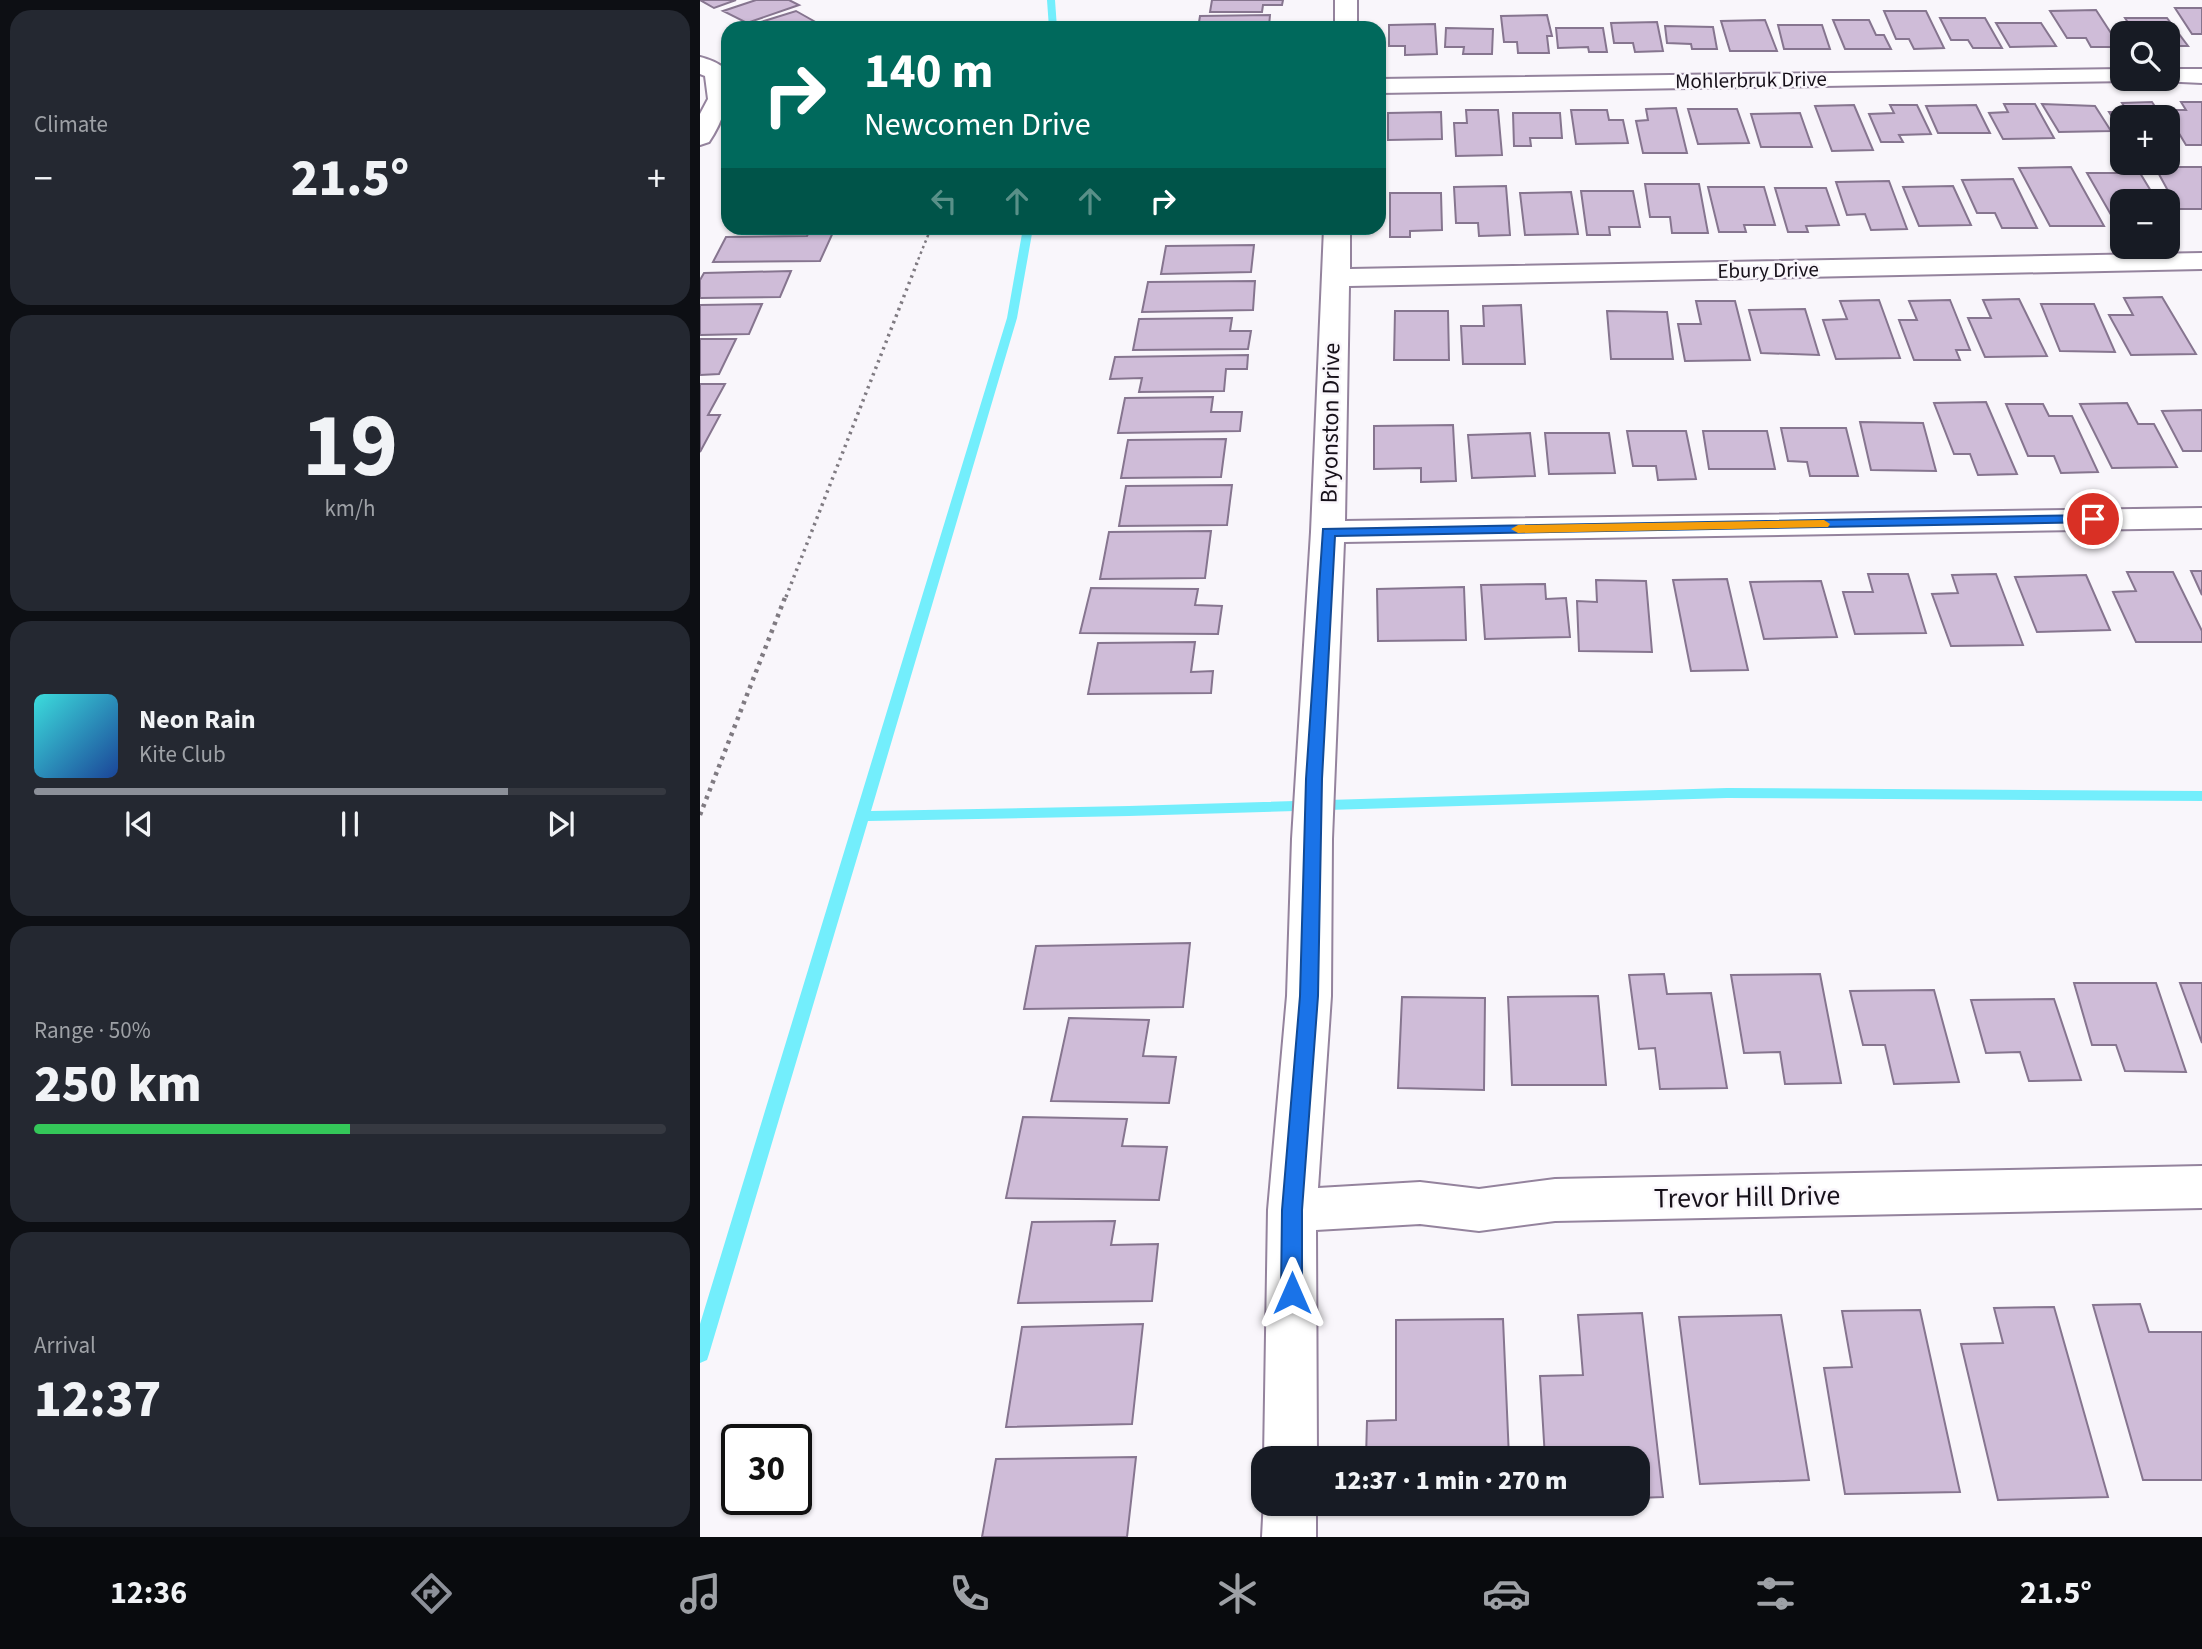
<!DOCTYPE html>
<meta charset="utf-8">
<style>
:root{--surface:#171b24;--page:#242831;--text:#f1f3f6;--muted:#9ea1a6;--line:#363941;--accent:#8c9099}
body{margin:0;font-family:"Source Sans 3",sans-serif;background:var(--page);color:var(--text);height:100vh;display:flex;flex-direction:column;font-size:26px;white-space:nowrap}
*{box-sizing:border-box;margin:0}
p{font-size:23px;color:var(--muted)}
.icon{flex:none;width:38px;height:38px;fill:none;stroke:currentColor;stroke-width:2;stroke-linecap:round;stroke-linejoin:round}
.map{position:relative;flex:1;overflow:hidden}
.panel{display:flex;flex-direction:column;gap:10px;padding:10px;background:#0d0f14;width:700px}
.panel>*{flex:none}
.banner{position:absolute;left:21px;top:21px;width:665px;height:214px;border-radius:21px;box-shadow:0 2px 5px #0004;background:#00695c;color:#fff;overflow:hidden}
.fabs{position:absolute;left:1410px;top:21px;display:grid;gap:14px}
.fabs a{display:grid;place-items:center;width:70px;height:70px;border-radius:14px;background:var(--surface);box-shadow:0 2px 5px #0004;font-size:35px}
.speed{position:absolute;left:21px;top:1424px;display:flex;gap:14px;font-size:35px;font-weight:700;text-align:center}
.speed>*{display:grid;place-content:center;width:91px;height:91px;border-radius:50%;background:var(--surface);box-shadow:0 2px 5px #0004;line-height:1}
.speed .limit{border:4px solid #111;border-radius:10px;background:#fff;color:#111}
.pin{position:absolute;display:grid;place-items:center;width:60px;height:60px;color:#fff;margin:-30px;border:4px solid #fff;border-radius:50%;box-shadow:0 2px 7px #0007}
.me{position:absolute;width:77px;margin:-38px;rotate:0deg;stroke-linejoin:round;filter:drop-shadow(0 0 5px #0008)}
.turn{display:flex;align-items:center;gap:24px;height:147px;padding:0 28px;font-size:32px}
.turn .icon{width:91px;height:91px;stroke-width:2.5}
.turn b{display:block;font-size:49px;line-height:60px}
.lanes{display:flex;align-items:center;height:66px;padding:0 28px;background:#0003;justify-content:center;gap:35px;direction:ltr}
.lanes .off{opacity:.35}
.big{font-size:52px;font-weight:800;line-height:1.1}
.panel .widget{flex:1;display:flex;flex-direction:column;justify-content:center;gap:10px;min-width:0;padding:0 24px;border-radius:21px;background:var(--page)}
.panel .dial{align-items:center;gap:0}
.dial b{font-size:91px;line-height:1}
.song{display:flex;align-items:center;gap:21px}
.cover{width:84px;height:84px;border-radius:10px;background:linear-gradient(135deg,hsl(180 70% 55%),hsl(220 70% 35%))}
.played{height:7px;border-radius:4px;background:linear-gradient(90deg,var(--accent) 75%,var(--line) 75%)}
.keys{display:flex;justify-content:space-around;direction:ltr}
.heat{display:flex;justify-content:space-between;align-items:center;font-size:38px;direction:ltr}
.charge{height:10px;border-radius:5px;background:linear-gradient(90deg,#34c759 50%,var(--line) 0)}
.trip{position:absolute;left:551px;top:1446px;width:399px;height:70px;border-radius:21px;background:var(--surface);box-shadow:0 2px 5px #0004;font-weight:800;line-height:70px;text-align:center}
.tab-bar{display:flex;height:112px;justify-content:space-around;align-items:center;background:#090b0e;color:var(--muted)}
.tab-bar .icon{width:49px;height:49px}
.tab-bar .selected{color:var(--accent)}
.tab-bar b{font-size:32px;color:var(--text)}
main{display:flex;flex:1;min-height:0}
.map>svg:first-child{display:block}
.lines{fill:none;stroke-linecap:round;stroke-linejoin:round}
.stream{fill:#73eefc;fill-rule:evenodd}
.building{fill:#cfbcd8;stroke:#86758f;stroke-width:2}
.minor-casing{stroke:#94839d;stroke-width:4}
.path-far2{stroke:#7f7a81;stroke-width:2.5;stroke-dasharray:2.5 3.5;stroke-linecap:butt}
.path-far1{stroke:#7f7a81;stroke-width:3.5;stroke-dasharray:2.5 4.5;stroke-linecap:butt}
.path{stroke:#7f7a81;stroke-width:4.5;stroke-dasharray:3.5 5;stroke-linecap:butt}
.minor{fill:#fff;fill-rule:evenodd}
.route{fill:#1a73e8;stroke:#114b97;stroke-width:2}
.slow{fill:#f59e0b}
.labels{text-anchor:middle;stroke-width:5;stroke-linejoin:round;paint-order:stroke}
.far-street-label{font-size:21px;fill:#161019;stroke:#f9f6fb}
.street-label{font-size:24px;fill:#161019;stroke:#f9f6fb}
.near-street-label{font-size:28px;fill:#161019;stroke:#f9f6fb}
</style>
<main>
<section class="panel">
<div class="widget"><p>Climate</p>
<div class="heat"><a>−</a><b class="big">21.5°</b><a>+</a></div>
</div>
<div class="widget dial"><b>19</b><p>km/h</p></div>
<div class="widget">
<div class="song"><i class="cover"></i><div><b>Neon Rain</b><p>Kite Club</p></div></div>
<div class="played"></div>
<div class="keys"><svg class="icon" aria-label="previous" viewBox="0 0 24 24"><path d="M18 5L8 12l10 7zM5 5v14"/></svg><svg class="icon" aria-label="pause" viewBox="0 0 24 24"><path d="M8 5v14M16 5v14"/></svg><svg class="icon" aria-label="next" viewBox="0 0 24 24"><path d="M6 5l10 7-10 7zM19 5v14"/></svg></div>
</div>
<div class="widget"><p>Range · 50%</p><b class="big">250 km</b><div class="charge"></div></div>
<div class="widget"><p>Arrival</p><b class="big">12:37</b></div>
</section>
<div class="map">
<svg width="1502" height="1537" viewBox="0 0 1502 1537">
<rect width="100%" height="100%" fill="#f9f6fb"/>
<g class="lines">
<path class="stream" d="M 347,0 L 355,0 L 357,28 L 349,28 Z
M 323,228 L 333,228 L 317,318 L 171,811 L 429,806 L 1027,788 L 1502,791 L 1502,801 L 1027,798 L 429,816 L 168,821 L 9,1354 L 7,1360 L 0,1363 L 0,1324 L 307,318 Z"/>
</g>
<path class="building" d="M 0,0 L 36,0 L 14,8 Z
M 56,0 L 89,0 L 99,5 L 47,23 L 23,11 Z
M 512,0 L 583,0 L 582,5 L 563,5 L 562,12 L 510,12 Z
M 1475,8 L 1502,8 L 1502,34 L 1492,34 Z
M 1396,10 L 1420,47 L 1391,47 L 1386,38 L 1367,38 L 1350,11 Z
M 96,11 L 119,24 L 107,28 L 48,26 Z
M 1184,11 L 1226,11 L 1244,48 L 1214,49 L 1209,39 L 1196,39 Z
M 570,15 L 569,26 L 579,26 L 578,28 L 498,28 L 500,16 Z
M 847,15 L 852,36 L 847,36 L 849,53 L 818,53 L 817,42 L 804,42 L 801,16 Z
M 1240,18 L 1285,18 L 1302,48 L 1273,48 L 1268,40 L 1251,40 Z
M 1425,18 L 1467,18 L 1488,46 L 1468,46 L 1468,33 L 1435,33 Z
M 1065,20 L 1077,51 L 1030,51 L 1021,21 Z
M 1133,20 L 1169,20 L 1176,35 L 1184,35 L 1191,49 L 1145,49 Z
M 957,22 L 963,51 L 935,52 L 933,43 L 914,43 L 911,23 Z
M 1296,23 L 1341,23 L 1356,46 L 1310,47 Z
M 735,24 L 737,54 L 705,55 L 705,46 L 689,46 L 689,25 Z
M 1078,25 L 1122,25 L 1130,49 L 1084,49 Z
M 965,26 L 1013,27 L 1017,49 L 992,49 L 991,44 L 967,43 Z
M 746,28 L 793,29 L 792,54 L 763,54 L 764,47 L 745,47 Z
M 856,28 L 903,28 L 907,52 L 889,52 L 888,47 L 858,48 Z
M 1452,102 L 1462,117 L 1423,117 L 1423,134 L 1409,112 L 1428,112 L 1422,103 Z
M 1481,102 L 1502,102 L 1502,145 L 1486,145 L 1465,110 L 1486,110 Z
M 1304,104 L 1335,104 L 1354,138 L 1303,139 L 1289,113 L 1308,112 Z
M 1342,104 L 1395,106 L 1411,131 L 1359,132 Z
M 1154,105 L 1173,150 L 1132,151 L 1115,106 Z
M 1190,105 L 1217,105 L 1231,134 L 1199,135 L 1203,142 L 1181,142 L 1169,114 L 1194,113 Z
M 1276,105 L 1290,133 L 1238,133 L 1226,106 Z
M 976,108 L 987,153 L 943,153 L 936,121 L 948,120 L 946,109 Z
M 988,109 L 1037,109 L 1049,143 L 998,144 Z
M 766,110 L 798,110 L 802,155 L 756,156 L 754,123 L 767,123 Z
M 871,110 L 907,110 L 909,120 L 923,120 L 928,143 L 876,144 Z
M 741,112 L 742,139 L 688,140 L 688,113 Z
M 813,113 L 860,113 L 862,138 L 830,138 L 831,146 L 814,146 Z
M 1100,113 L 1112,147 L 1061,147 L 1051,114 Z
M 1371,167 L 1404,226 L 1350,226 L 1319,168 Z
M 1455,167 L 1502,167 L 1502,209 L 1478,209 Z
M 1387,173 L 1440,173 L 1457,201 L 1423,201 L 1423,220 L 1414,220 Z
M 1313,179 L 1337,228 L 1302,228 L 1295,213 L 1277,213 L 1262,180 Z
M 1189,181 L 1207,229 L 1171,230 L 1165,214 L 1147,215 L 1136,182 Z
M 945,184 L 999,184 L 1008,233 L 972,233 L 970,217 L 950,217 Z
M 806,186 L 810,235 L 779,236 L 778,223 L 756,223 L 754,187 Z
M 1253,186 L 1271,225 L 1219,226 L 1203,187 Z
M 1008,187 L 1064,187 L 1075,225 L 1044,225 L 1046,232 L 1019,232 Z
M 1075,188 L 1126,188 L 1139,225 L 1106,226 L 1108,232 L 1088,232 Z
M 881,191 L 933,191 L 940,227 L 909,227 L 910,235 L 887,235 Z
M 871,192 L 878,234 L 825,235 L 820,193 Z
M 690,193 L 741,193 L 742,230 L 710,231 L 710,237 L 690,237 Z
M 111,228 L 135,228 L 120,261 L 13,262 L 26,237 L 107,236 Z
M 458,228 L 526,228 L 525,230 L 458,231 Z
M 554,245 L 551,272 L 461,274 L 466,246 Z
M 91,271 L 80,297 L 0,298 L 0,280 L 4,273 Z
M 555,281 L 553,310 L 442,312 L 448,282 Z
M 1462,297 L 1496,354 L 1431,355 L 1409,315 L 1433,315 L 1424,298 Z
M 1319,299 L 1347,356 L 1285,357 L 1268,318 L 1291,318 L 1283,300 Z
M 1179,300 L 1200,358 L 1136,359 L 1123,320 L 1147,319 L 1140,301 Z
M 1250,300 L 1270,350 L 1256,350 L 1260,360 L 1214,360 L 1199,320 L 1217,320 L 1209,301 Z
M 996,301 L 1035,301 L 1050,360 L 985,361 L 978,324 L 1001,324 Z
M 62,304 L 49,334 L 0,335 L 0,305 Z
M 1341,304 L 1394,304 L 1415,352 L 1360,351 Z
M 821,305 L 825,364 L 763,364 L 761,326 L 784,326 L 783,306 Z
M 1105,309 L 1119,355 L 1061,353 L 1049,310 Z
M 695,311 L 748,311 L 749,360 L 694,360 Z
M 907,311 L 967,312 L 973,359 L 911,359 Z
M 532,318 L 530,331 L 551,331 L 548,349 L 433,350 L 439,319 Z
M 0,339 L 36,339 L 19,374 L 0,375 Z
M 548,355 L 547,369 L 526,369 L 524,391 L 439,392 L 442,378 L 410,379 L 415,357 Z
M 0,384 L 25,384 L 8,415 L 20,415 L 0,452 Z
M 513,397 L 511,412 L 542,412 L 540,431 L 418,433 L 425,398 Z
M 1286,402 L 1317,474 L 1278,475 L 1270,454 L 1254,454 L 1234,403 Z
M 1427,403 L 1438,424 L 1454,424 L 1477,467 L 1412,468 L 1380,404 Z
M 1306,404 L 1343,404 L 1349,416 L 1372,416 L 1398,472 L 1361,473 L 1354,456 L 1328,456 Z
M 1502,410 L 1502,451 L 1483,451 L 1462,411 Z
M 1160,422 L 1223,423 L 1236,471 L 1171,470 Z
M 753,425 L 756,481 L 721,482 L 721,468 L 674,469 L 674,426 Z
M 1081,428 L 1146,428 L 1158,476 L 1110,476 L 1107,462 L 1088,461 Z
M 927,431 L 986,431 L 996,479 L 958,480 L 956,466 L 933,466 Z
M 1003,431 L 1067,431 L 1075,469 L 1009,469 Z
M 830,433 L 835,476 L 772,478 L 768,435 Z
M 845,433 L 909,433 L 915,473 L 849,474 Z
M 526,439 L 521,477 L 421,478 L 428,440 Z
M 532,485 L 527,525 L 419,526 L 426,486 Z
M 511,531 L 505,578 L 400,579 L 409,532 Z
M 1491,571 L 1502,571 L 1502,595 Z
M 1427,572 L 1473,572 L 1502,631 L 1502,642 L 1436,642 L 1413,592 L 1436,591 Z
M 1168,574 L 1208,574 L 1226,633 L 1155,634 L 1143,592 L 1173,592 Z
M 1296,574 L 1323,645 L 1251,646 L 1232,594 L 1258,593 L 1252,575 Z
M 1386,575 L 1410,630 L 1337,632 L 1315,577 Z
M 1027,579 L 1048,670 L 991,671 L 973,580 Z
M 896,580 L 946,581 L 952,652 L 879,651 L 877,601 L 897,602 Z
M 1121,581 L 1137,637 L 1064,639 L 1050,582 Z
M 845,584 L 846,599 L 866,598 L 870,637 L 785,639 L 781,585 Z
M 764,587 L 766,640 L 678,641 L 677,589 Z
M 391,588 L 498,589 L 495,605 L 522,606 L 518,634 L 380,633 Z
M 495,642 L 491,672 L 513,671 L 511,693 L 388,694 L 398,643 Z
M 490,943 L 483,1007 L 324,1009 L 336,946 Z
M 964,974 L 967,994 L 1011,993 L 1027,1088 L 960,1089 L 955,1048 L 939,1049 L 929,975 Z
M 1120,974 L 1141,1083 L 1085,1084 L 1080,1052 L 1044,1053 L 1031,975 Z
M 1374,983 L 1456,983 L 1486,1072 L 1425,1071 L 1416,1045 L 1392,1045 Z
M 1480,983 L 1502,983 L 1502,1043 Z
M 1234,990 L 1259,1082 L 1194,1084 L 1185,1045 L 1163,1045 L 1150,991 Z
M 898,996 L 906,1085 L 812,1085 L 808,997 Z
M 702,997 L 785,998 L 784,1090 L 698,1088 Z
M 1354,999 L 1381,1080 L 1329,1081 L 1320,1052 L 1286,1053 L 1271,1000 Z
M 369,1018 L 449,1020 L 443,1056 L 476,1057 L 469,1103 L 351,1101 Z
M 323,1117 L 427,1119 L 422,1146 L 467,1147 L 459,1200 L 306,1198 Z
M 415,1221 L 411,1245 L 458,1244 L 452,1301 L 318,1303 L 332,1222 Z
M 1440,1304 L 1449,1332 L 1502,1332 L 1502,1480 L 1443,1480 L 1393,1305 Z
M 1354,1307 L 1408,1497 L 1298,1500 L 1261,1344 L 1303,1343 L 1294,1308 Z
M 1220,1310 L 1260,1492 L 1145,1494 L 1124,1368 L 1152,1367 L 1142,1311 Z
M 942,1313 L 963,1497 L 938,1498 L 938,1458 L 845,1458 L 840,1376 L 883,1375 L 878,1315 Z
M 1081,1315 L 1109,1480 L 1000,1484 L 979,1317 Z
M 803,1319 L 809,1458 L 666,1458 L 667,1421 L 696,1420 L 696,1320 Z
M 443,1324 L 432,1424 L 306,1427 L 322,1327 Z
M 436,1457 L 427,1537 L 282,1537 L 296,1459 Z
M 665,1503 L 811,1503 L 811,1511 L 665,1513 Z"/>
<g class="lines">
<g class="minor-casing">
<path id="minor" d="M 635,0 L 657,0 L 657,28 L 635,28 Z
M 0,57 C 8,59 19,63 25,69 C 39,85 19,128 9,142 L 0,145 L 0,114 L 8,99 L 5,76 L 0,74 Z
M 1423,69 L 1423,79 L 1433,79 L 1431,81 L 679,93 L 679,79 Z
M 1468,69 L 1502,69 L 1502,83 L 1460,81 L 1458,79 L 1468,79 Z
M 624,228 L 650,228 L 650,269 L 1502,253 L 1502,269 L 649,286 L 645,521 L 1502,508 L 1502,528 L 644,542 L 632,839 L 631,996 L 618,1188 L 720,1182 L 779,1189 L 855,1179 L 1502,1166 L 1502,1208 L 855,1221 L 779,1231 L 720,1224 L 616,1230 L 617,1458 L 564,1458 L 568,1210 L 587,996 L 592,839 L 611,532 Z
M 564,1499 L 564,1503 L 616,1503 L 616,1537 L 562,1537 Z"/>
</g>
<path class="path-far2" d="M 216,265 L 231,228"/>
<path class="path-far1" d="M 86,597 L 217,263"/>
<path class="path" d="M 0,815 L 86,595"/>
<use href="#minor" class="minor"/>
</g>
<path class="route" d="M 1393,515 L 1398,516 L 1398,522 L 635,536 L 622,779 L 618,996 L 602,1210 L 602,1293 L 599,1299 L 592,1302 L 584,1299 L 581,1293 L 582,1210 L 600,996 L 606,779 L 623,529 Z"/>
<path class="slow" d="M 1124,520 L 1130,524 L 1128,527 L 818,533 L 811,529 L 818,525 Z"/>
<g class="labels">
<g class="far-street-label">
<text transform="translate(1051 80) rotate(-1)" y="7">Mohlerbruk Drive</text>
<text transform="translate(1068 270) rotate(-1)" y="7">Ebury Drive</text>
</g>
<g class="street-label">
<text transform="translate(630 423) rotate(-89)" y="8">Bryonston Drive</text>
</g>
<g class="near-street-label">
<text transform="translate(1047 1196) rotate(-1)" y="10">Trevor Hill Drive</text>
</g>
</g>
</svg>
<div class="fabs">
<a><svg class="icon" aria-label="search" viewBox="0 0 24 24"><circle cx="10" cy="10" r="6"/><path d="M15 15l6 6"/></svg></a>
<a>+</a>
<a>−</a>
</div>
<div class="speed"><div class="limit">30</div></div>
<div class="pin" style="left:1393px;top:519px;background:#d93025"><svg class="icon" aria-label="arrive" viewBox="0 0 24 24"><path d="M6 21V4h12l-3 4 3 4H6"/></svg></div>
<svg class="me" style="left:592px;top:1293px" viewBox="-20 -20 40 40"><path d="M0-17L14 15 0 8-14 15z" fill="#1a73e8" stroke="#fff" stroke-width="4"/></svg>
<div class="trip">12:37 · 1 min · 270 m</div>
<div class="banner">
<div class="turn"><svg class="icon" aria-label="right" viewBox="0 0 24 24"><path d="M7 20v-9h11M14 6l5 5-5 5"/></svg><div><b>140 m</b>Newcomen Drive</div></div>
<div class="lanes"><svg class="icon off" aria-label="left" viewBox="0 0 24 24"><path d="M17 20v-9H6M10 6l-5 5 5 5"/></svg><svg class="icon off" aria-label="ahead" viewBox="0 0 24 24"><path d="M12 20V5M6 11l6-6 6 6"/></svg><svg class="icon off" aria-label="ahead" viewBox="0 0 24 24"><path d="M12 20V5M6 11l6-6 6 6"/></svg><svg class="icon" aria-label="right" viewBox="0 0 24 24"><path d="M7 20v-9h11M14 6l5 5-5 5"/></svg></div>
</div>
</div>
</main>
<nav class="tab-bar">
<b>12:36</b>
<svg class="icon selected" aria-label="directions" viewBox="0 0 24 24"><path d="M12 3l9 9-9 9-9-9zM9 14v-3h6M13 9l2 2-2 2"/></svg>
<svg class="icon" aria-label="music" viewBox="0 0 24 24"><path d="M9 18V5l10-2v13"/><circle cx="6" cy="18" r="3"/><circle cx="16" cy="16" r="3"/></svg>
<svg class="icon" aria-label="phone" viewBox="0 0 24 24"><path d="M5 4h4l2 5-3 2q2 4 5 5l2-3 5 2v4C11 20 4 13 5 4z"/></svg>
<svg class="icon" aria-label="climate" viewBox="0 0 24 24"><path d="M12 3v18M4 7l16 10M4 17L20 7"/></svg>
<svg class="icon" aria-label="car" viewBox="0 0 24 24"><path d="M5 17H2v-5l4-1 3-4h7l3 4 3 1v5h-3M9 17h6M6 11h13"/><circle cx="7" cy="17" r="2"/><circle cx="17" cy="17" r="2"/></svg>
<svg class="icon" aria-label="filters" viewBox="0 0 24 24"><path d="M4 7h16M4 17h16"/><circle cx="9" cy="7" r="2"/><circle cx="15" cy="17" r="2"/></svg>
<b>21.5°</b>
</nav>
